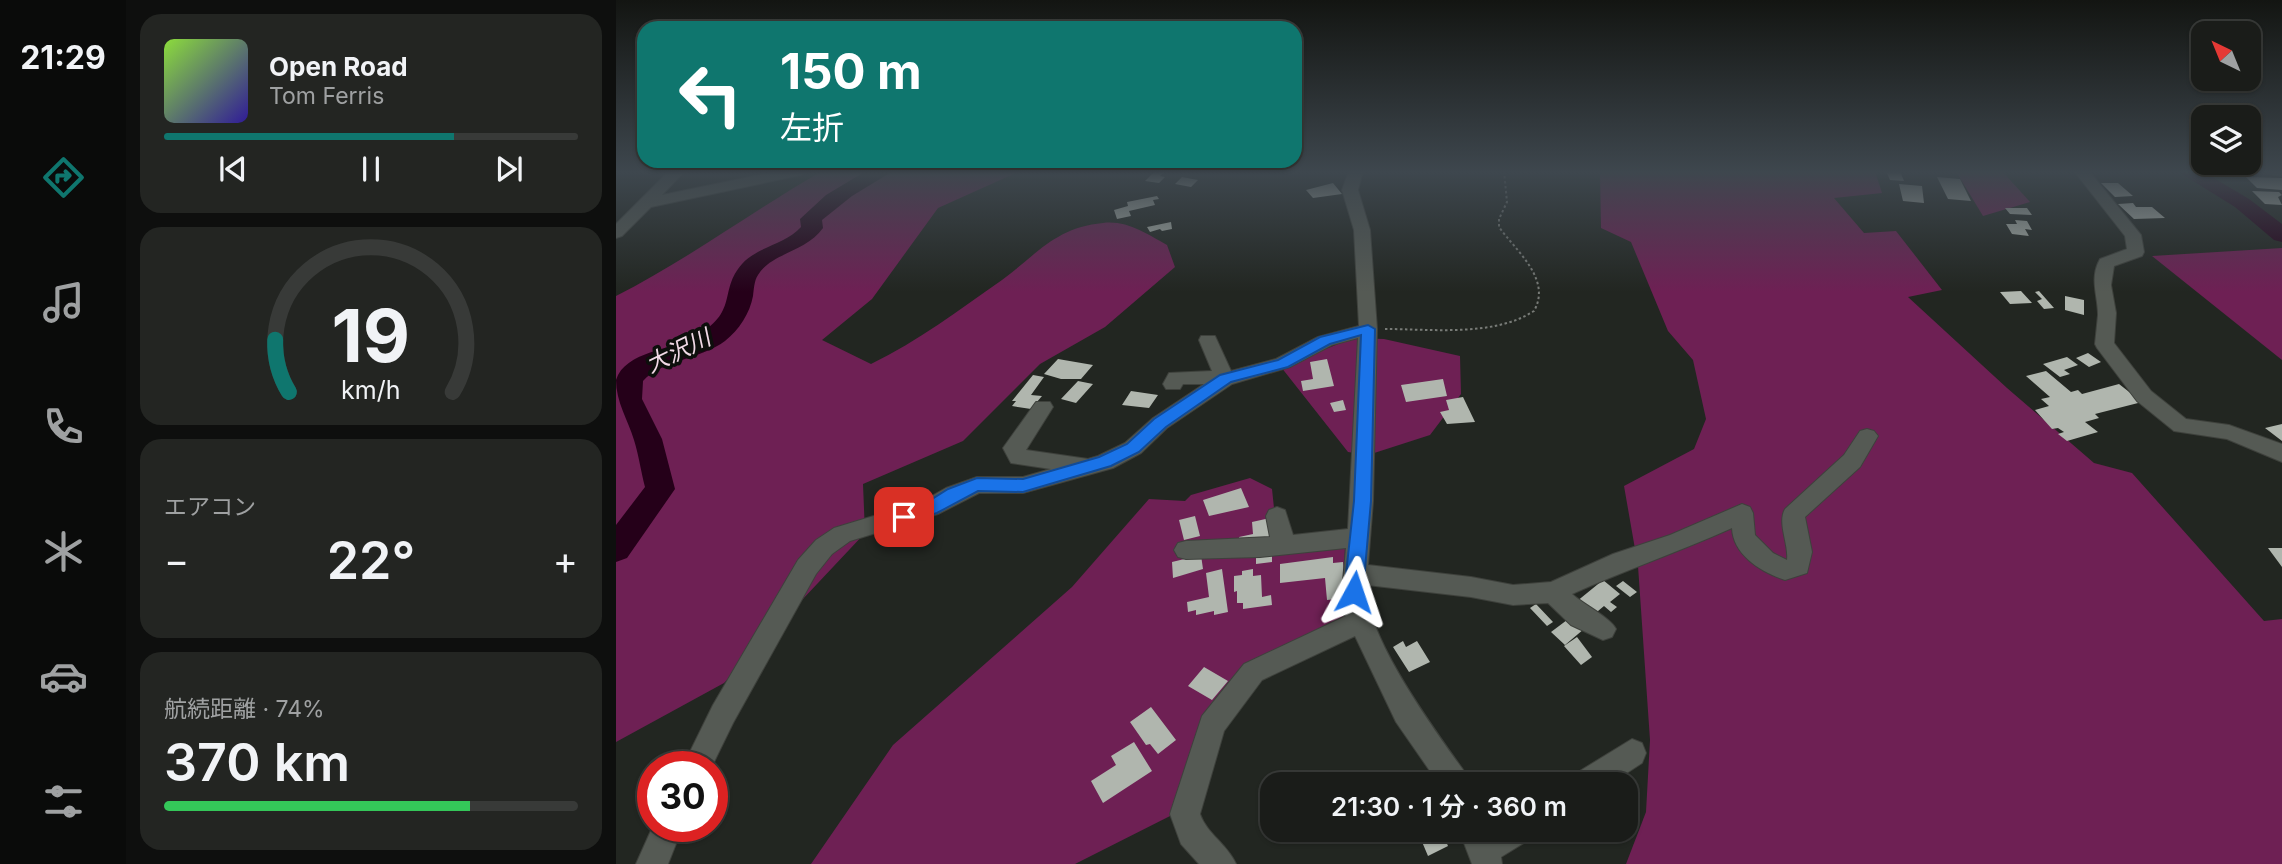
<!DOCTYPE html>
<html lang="ja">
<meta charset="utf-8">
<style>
:root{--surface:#1a1c19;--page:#232522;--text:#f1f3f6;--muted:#9fa1a2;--line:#383a38;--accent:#0f766e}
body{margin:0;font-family:Inter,"Noto Sans JP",sans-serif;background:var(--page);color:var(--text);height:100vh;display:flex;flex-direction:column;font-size:26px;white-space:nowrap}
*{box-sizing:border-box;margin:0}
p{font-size:23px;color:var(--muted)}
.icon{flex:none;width:38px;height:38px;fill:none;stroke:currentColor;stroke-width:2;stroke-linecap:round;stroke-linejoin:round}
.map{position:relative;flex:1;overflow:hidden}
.details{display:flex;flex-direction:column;gap:14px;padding:14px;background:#0e0f0e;width:490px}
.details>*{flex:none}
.banner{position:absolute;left:21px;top:21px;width:665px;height:147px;border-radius:21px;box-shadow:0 2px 5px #0004,0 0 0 2px var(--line);background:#0f766e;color:#fff;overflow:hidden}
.needle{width:46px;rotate:317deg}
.fabs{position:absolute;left:1575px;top:21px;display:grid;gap:14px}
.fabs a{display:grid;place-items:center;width:70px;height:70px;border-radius:14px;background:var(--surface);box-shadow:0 2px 5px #0004,0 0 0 2px var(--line);font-size:35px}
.speed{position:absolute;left:21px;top:751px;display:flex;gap:14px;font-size:35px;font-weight:700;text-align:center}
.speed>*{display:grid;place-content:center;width:91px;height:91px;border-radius:50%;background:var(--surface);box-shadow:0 2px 5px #0004,0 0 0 2px var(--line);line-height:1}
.speed .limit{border:10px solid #d22;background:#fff;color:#111}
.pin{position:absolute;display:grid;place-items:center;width:60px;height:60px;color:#fff;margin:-30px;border-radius:14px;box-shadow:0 4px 10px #0006}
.me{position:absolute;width:77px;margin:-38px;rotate:5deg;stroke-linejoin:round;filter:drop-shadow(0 0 5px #0008)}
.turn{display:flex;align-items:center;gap:24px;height:147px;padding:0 28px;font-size:32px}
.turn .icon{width:91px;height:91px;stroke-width:2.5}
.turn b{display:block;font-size:49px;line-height:60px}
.big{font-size:52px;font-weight:600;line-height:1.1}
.details .tile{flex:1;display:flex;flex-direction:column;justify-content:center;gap:10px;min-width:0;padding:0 24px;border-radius:21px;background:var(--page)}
.details .dial{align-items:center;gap:0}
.dial svg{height:182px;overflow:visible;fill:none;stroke:var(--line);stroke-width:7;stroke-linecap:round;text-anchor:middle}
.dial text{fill:var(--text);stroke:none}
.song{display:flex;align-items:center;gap:21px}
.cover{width:84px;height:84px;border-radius:10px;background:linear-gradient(135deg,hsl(90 70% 55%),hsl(250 70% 35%))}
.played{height:7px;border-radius:4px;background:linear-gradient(90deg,var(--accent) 70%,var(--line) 70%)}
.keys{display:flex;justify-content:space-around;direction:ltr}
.heat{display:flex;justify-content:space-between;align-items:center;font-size:38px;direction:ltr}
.charge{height:10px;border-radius:5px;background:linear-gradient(90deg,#34c759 74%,var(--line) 0)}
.trip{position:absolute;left:644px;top:772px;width:378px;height:70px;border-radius:21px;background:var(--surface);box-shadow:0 2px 5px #0004,0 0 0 2px var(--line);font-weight:600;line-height:70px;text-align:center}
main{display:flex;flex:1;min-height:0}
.tab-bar{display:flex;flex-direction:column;width:126px;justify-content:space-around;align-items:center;background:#0a0b0a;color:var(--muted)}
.tab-bar .icon{width:49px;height:49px}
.tab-bar .selected{color:var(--accent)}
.tab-bar b{font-size:32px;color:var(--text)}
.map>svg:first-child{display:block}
.green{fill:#6e2054}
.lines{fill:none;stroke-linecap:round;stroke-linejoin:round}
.river{fill:#250019;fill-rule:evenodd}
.building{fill:#b0b6ae}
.minor-casing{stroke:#3e413c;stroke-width:2}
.path{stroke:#787b77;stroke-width:2;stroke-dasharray:2.5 2.5;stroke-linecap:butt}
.minor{fill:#555a54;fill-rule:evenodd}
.route{fill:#1a73e8;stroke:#114b97;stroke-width:2}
.labels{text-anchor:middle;stroke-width:7;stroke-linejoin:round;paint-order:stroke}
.water-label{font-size:23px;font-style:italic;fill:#f2dae7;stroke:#0d0f0c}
</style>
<main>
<nav class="tab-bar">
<b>21:29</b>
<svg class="icon selected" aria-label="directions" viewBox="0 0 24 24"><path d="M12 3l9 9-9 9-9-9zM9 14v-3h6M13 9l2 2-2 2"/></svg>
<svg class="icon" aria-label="music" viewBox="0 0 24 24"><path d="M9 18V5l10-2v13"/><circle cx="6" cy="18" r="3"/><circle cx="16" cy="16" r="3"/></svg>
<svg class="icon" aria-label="phone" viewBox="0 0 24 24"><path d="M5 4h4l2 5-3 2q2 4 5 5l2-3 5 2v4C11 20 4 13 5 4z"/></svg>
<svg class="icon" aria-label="climate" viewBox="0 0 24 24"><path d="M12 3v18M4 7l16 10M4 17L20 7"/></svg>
<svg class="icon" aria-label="car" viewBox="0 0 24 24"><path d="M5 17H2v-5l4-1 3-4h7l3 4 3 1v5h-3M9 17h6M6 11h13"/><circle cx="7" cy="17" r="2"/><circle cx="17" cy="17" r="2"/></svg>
<svg class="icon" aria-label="filters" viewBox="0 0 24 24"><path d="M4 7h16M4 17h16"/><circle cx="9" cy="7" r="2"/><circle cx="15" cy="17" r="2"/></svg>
</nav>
<section class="details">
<div class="tile">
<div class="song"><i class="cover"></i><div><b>Open Road</b><p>Tom Ferris</p></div></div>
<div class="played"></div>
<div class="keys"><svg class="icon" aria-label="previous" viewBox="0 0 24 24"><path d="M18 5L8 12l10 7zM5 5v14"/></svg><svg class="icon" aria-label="pause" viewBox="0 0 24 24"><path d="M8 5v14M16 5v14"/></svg><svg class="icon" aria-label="next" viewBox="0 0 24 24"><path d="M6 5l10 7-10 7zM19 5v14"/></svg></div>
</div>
<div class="tile dial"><svg viewBox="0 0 100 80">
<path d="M14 69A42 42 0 1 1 86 69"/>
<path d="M14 69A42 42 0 0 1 8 46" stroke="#0f766e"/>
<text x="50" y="56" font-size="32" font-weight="700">19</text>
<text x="50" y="72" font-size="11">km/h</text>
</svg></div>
<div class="tile"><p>エアコン</p>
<div class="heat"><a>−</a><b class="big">22°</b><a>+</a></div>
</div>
<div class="tile"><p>航続距離 · 74%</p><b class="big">370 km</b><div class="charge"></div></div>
</section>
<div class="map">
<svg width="1666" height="864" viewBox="0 0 1666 864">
<rect width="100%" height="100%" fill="#222621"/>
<path class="green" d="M 206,171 L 404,171 L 322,208 L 256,299 L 206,340 L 255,364 C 302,341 343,310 386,280 C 420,255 440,227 487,223 C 511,220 531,234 551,245 L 559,267 L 489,327 L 424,364 L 347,441 L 247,484 L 249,533 L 108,683 L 0,742 L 0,296 C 71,260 137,211 206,171 Z
M 984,171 L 1259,171 L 1266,193 L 1218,198 L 1248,233 L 1280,231 L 1326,290 L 1292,297 L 1391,388 L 1478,463 L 1516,473 L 1648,621 L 1666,619 L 1666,864 L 1010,864 L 1030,812 L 1034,740 L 1022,566 L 1008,486 L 1078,449 L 1090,419 L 1077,360 L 1052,331 L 1015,242 L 985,228 Z
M 1320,171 L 1386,171 L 1414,202 L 1367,216 L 1341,173 Z
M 1666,248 L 1666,360 L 1536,256 Z
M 737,338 L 768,339 L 844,356 L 845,394 L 814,435 L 752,455 L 732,452 L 665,367 Z
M 634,478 L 656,489 L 662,546 L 729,546 L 727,623 L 633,668 L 562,812 L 459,864 L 195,864 L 277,745 L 456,587 L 533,499 L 569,501 L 575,495 Z"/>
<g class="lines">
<path class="river" d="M 250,171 L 277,171 L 236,196 L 206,220 L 207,228 C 190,252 155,253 142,275 C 138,281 138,289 137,296 C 134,313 123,330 109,341 C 85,359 44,361 27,381 L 26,399 L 46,439 L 59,489 L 11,558 L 0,562 L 0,525 L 29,487 C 25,472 23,456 18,440 C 12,420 0,402 0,380 C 9,351 56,350 78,337 C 124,312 102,291 126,264 C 142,246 169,245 185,227 L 184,219 L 210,195 Z
M 1561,171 L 1586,171 L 1633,199 L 1666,224 L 1666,242 L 1658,240 L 1619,207 Z"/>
</g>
<path class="building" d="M 539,171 L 549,171 L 544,176 L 549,177 L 543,183 L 529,181 Z
M 1270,171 L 1284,171 L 1288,181 L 1274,180 Z
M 566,177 L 582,180 L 575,187 L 559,184 Z
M 1321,177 L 1344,179 L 1355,201 L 1332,199 Z
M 1630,177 L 1666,178 L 1666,190 L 1641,188 Z
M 717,183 L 726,194 L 697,198 L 690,190 Z
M 1485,183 L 1502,183 L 1517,196 L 1499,197 Z
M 1283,184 L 1306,186 L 1308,203 L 1287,201 Z
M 1636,191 L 1663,192 L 1666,195 L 1662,197 L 1666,205 L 1649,204 Z
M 541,196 L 543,199 L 537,200 L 539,205 L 513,211 L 515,216 L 501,219 L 498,210 L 512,206 L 511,202 Z
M 1517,203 L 1520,207 L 1536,207 L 1549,218 L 1518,219 L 1502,204 Z
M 1389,208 L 1411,208 L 1416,215 L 1394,214 Z
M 1399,220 L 1411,221 L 1416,230 L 1409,229 L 1413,236 L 1396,234 L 1390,224 L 1401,224 Z
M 555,222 L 556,229 L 546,231 L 544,229 L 534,232 L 531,227 Z
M 1405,291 L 1416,303 L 1394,304 L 1384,292 Z
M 1423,291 L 1438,308 L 1428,309 L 1421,301 L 1426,299 L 1419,292 Z
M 1449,296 L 1468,300 L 1468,315 L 1449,310 Z
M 1472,353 L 1485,362 L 1473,367 L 1460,358 Z
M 1451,357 L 1462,365 L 1448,370 L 1454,374 L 1444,377 L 1427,364 Z
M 442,359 L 477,365 L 465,379 L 445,379 L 428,374 Z
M 711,359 L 718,386 L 687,391 L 685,381 L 697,379 L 694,362 Z
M 1430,371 L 1455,392 L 1462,390 L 1466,394 L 1503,384 L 1526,402 L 1479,414 L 1483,418 L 1469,422 L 1482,432 L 1451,441 L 1442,434 L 1448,432 L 1442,428 L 1436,429 L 1419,410 L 1433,406 L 1425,399 L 1434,397 L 1410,376 Z
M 417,375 L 428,377 L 415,395 L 426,396 L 415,409 L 396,406 L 400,401 L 396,401 Z
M 827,379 L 831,396 L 790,402 L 785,385 Z
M 462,381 L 477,384 L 460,403 L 445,399 Z
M 515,391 L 542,395 L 533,408 L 506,405 Z
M 847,397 L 859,422 L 831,424 L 824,412 L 833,410 L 830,400 Z
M 727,400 L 730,410 L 718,412 L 714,403 Z
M 1666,424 L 1666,441 L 1649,428 Z
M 625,488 L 633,507 L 593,516 L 587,500 Z
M 579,516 L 584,536 L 568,540 L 563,520 Z
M 654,518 L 657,536 L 624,543 L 623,537 L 637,534 L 636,522 Z
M 1652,548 L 1666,548 L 1666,567 Z
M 656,554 L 656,562 L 640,564 L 640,555 Z
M 585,555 L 587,569 L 557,578 L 556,562 Z
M 717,557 L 717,563 L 727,562 L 731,598 L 711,600 L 709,578 L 664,583 L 664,564 Z
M 606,569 L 612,612 L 598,615 L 598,611 L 580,615 L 580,610 L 572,612 L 571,602 L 593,597 L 590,573 Z
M 637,569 L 637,576 L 645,575 L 646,597 L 655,595 L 656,605 L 627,609 L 627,603 L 621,603 L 621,591 L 618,592 L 618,576 L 626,575 L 626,571 Z
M 987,580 L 1004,594 L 994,602 L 1001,607 L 995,612 L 988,606 L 976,616 L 960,602 Z
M 1007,581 L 1021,592 L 1014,597 L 1000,586 Z
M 920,604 L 937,622 L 931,626 L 914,608 Z
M 955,617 L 968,629 L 949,645 L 935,632 Z
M 961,637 L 976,657 L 965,665 L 948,646 Z
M 787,641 L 790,647 L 801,641 L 814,662 L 793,672 L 777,647 Z
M 588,667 L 612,681 L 596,700 L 572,686 Z
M 535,707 L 560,740 L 542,754 L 534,744 L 530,745 L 514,722 Z
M 518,742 L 536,771 L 487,803 L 475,781 L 500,765 L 495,756 Z
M 801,830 L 831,830 L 826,832 L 832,846 L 812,856 Z"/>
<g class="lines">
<g class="minor-casing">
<path id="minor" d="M 53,171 L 69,171 L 46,195 L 163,171 L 192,171 L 185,175 L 35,207 L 6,236 L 0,238 L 0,224 Z
M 733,171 L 747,171 L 742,190 L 754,230 L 761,329 L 757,501 L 752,565 L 855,577 L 897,585 L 935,582 L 997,554 L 1054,535 L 1126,504 L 1134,507 L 1137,513 L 1139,535 L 1157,553 L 1171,560 C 1173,544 1161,523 1169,509 L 1228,455 L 1244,431 L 1251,429 L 1258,431 L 1262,436 L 1244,467 L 1189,517 L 1196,552 L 1191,573 L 1169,580 C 1145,572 1117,555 1116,528 C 1063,552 1009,570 956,594 C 968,605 995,618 1000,629 L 996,637 L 987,640 L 955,625 L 932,603 L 897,605 L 855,597 L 751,585 C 747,634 821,733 850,774 L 855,784 L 823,784 L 780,722 L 739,636 L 646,680 L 608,731 L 584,814 C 591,834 611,844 620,864 L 583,864 L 565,844 L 554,814 L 586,716 L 628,664 L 730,616 L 726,592 L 730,548 L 644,557 L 570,559 L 562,557 L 558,550 L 562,543 L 570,541 L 654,537 L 650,516 L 653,510 L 661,507 L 669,510 L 677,535 L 732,529 L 742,338 L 716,345 L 674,367 L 616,384 L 551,428 L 525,453 L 497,468 L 407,493 L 363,493 L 322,514 L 234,541 L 216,554 L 200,574 L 117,723 L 96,766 L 67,766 L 97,705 L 182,560 L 200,540 L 218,528 L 307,501 L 330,488 L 361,477 L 407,477 L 435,469 L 395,463 L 387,448 L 420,402 L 434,402 L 437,407 L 410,450 L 472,459 L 482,456 L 509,443 L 537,418 L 588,384 L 567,384 L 564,389 L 550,389 L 547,384 L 553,373 L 596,371 L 583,340 L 585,336 L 599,336 L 615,371 L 660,359 L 702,337 L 743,326 L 738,230 L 726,190 Z
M 1458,171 L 1473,171 L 1525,235 L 1528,252 L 1526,256 L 1498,266 L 1495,285 L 1500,313 L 1498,343 L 1535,391 L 1570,419 L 1613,425 L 1666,444 L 1666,462 L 1611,439 L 1558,431 L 1521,401 L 1481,348 L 1479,344 C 1480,335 1481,325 1482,315 C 1482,296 1473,278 1484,259 L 1511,249 L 1509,236 Z
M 1651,171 L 1666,171 L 1666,176 L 1653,174 Z
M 1016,739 L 1026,743 L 1030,753 L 1026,763 L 994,784 L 954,784 L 959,774 Z
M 37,826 L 67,826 L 52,864 L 20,864 Z
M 843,830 L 915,830 L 911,841 L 885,857 L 886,864 L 856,864 Z"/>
</g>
<path class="path" d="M 769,329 C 815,329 878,337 918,311 C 936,279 900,251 883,227 L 883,219 L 891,202 L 888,171"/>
<use href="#minor" class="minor"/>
</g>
<linearGradient id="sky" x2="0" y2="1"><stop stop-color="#131512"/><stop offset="0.59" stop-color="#3e474e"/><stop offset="1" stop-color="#3e474e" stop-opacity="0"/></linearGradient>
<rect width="1666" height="292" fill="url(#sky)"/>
<path class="route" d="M 752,325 L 759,329 L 755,501 L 747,592 L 744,598 L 738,600 L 731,598 L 728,592 L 738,501 L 745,335 L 714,344 L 672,367 L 615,382 L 550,427 L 523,452 L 495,466 L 407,492 L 362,491 L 321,513 L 288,524 L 282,522 L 279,517 L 282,513 L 308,504 L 332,489 L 361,478 L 407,479 L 483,457 L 511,444 L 538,419 L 604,375 L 662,360 L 704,337 Z"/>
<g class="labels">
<g class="water-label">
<text transform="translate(62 351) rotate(-26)" y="8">大沢川</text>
</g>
</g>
</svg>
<div class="fabs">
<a><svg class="needle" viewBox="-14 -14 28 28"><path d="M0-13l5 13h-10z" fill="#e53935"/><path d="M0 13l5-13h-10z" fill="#9fa1a2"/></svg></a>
<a><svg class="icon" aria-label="layers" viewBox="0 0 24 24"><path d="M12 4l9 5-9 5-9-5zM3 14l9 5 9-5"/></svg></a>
</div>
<div class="speed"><div class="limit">30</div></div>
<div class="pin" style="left:288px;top:517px;background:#d93025"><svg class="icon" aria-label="arrive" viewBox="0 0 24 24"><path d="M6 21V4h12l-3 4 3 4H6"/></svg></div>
<svg class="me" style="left:738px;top:592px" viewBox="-20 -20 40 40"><path d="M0-17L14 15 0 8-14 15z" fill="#1a73e8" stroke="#fff" stroke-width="4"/></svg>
<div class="trip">21:30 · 1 分 · 360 m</div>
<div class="banner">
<div class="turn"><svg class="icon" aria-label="left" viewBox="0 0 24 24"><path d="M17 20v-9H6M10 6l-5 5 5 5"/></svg><div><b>150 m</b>左折</div></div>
</div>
</div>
</main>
